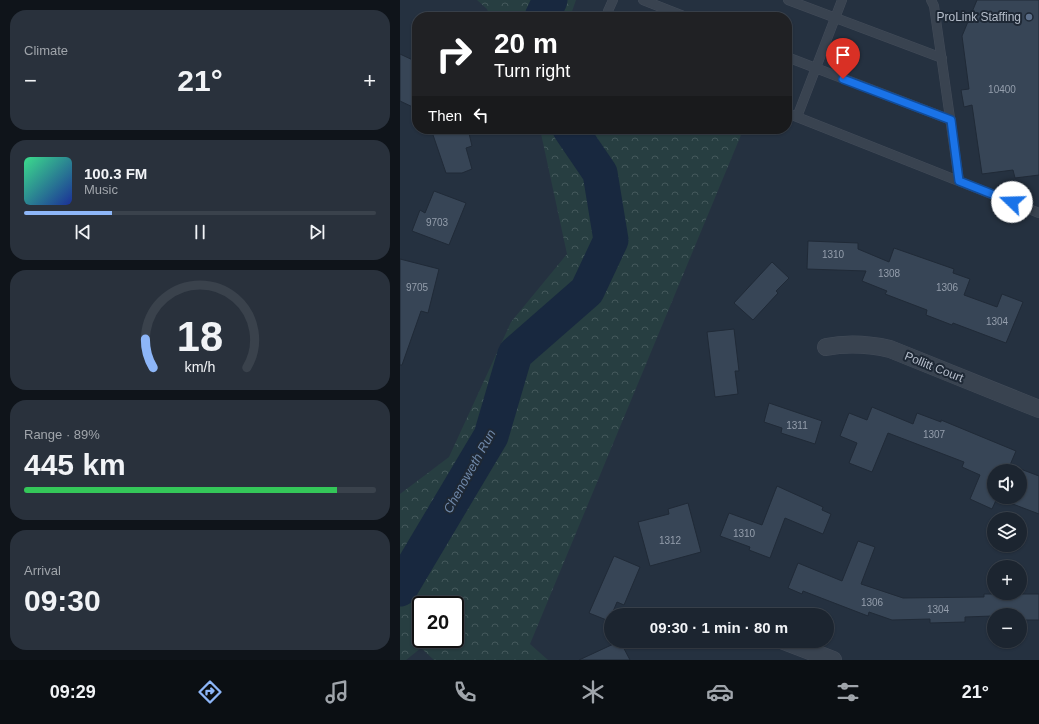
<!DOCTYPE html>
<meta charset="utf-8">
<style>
:root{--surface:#1c2530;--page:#29313c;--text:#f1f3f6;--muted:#a0a5ab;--line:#3a424c;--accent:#8db6f8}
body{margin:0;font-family:Helvetica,sans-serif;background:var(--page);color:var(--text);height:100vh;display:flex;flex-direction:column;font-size:15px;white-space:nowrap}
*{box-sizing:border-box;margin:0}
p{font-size:13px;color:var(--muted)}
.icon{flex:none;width:22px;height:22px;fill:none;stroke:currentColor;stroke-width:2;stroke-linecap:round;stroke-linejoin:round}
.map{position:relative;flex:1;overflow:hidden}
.drawer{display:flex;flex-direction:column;gap:10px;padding:10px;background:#0f141a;width:400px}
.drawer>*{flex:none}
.hud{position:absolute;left:12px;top:12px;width:380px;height:122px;border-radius:16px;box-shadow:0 1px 3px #0004,0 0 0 1px var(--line);background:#202124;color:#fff;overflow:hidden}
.buttons{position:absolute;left:587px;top:464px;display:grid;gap:8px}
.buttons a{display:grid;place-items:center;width:40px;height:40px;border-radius:50%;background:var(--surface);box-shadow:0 1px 3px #0004,0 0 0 1px var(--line);font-size:20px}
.speed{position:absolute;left:12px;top:596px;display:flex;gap:8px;font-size:20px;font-weight:700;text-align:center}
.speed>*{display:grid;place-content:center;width:52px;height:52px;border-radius:50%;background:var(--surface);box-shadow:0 1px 3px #0004,0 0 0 1px var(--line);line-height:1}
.speed .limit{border:2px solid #111;border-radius:6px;background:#fff;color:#111}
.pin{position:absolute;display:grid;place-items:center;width:34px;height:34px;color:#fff;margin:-41px -17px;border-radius:50% 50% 50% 0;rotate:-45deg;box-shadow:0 0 4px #0007}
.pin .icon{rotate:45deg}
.me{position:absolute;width:44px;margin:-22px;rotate:291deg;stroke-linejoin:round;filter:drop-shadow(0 0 3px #0008)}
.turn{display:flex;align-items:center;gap:14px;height:84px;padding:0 16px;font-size:18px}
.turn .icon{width:52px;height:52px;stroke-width:2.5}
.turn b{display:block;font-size:28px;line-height:34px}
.then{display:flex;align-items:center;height:38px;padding:0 16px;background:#0003;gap:8px;font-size:15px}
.big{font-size:30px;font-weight:800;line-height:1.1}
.drawer .widget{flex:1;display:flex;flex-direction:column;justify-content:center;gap:6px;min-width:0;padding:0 14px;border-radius:16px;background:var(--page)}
.drawer .dial{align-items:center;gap:0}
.dial svg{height:104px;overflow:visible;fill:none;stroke:var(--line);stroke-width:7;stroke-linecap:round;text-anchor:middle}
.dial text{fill:var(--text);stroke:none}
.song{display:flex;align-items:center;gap:12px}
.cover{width:48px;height:48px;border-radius:6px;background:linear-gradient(135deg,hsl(150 70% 55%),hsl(230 70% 35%))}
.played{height:4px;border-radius:2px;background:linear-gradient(90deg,var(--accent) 25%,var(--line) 25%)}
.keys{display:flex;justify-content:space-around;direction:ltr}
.heat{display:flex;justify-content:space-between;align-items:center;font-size:22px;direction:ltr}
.charge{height:6px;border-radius:3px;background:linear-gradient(90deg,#34c759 89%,var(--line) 0)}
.trip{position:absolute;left:204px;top:608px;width:230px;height:40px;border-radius:20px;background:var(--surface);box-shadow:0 1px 3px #0004,0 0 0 1px var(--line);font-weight:800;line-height:40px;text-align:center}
.dock{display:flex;height:64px;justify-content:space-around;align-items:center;background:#0b0f13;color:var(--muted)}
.dock .icon{width:28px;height:28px}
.dock .selected{color:var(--accent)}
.dock b{font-size:18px;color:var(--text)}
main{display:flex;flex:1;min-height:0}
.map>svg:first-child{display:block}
.forest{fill:url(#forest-crowns);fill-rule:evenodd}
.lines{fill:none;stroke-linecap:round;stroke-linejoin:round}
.river{stroke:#18283f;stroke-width:35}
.building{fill:#374556;stroke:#202a37;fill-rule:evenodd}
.service-casing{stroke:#434c59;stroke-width:10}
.minor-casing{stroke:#434c59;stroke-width:18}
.service{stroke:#394350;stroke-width:9}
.minor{stroke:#394350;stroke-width:17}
.route-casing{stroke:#114b97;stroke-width:10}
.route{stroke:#1a73e8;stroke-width:7}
.service-dot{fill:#5c6f8a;stroke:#1e2835;stroke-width:1.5}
.labels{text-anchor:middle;stroke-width:4;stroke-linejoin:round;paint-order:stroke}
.number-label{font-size:10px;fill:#949eac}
.poi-label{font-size:12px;fill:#b6becb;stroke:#1e2835;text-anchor:end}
.street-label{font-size:12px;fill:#b6becb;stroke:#1e2835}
.water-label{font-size:13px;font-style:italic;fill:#6f88a9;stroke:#1e2835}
</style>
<main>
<section class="drawer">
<div class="widget"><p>Climate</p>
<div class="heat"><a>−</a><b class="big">21°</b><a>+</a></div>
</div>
<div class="widget">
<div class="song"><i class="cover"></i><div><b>100.3 FM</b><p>Music</p></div></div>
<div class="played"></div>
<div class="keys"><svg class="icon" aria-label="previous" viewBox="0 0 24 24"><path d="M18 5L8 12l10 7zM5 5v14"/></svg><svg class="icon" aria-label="pause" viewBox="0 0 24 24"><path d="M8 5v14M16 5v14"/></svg><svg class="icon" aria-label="next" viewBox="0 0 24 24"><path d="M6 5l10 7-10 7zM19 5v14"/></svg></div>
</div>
<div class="widget dial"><svg viewBox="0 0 100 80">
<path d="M14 69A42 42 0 1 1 86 69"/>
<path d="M14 69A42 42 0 0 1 8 47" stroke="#8db6f8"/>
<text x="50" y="56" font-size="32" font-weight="700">18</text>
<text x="50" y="72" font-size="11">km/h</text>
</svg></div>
<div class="widget"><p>Range · 89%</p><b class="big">445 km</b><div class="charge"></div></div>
<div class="widget"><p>Arrival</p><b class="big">09:30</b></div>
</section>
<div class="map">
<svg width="639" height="660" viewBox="0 0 639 660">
<defs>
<pattern id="forest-crowns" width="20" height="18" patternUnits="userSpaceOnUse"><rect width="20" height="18" fill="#273e41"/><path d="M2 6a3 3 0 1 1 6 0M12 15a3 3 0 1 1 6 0" fill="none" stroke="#44585b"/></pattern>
</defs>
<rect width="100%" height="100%" fill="#253140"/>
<path class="forest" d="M 77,0 L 176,0 L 170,17 L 90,17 L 87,9 Z
M 140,129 L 326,129 L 341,135 L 130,644 L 148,660 L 34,660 L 21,648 L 6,660 L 0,660 L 0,494 L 49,457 L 111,322 L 167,254 ZM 21,605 L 55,605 L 55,639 L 21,639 Z"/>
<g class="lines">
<path class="river" d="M 142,17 L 150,0
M 0,589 L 91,436 L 115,354 L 187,291 L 211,240 L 200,173 L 170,129"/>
</g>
<path class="building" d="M 577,0 L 639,0 L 639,175 L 615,178 L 613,170 L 582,174 L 572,105 L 564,107 L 561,90 L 569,89 L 562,36 Z
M 0,54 L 17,62 L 17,109 L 0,101 Z
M 31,129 L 68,129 L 72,146 L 66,148 L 72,169 L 62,173 L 46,173 Z
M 34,191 L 66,203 L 49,245 L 12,231 L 20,210 L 25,213 Z
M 408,241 L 458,243 L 458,249 L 489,262 L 494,248 L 554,269 L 553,273 L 570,279 L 564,295 L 597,307 L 602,294 L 623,302 L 606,343 L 553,323 L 552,325 L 526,315 L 527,310 L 485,294 L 487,291 L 462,281 L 466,271 L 407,269 Z
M 0,259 L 39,269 L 28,313 L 21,311 L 2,365 L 0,365 Z
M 372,262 L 389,278 L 376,291 L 378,293 L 353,320 L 334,303 Z
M 334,329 L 339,371 L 335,371 L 338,394 L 315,397 L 307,332 Z
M 369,403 L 422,421 L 415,444 L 381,433 L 382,428 L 364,422 Z
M 472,407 L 513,424 L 517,413 L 541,422 L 541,420 L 616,451 L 610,465 L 639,476 L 639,514 L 597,498 L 592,509 L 570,499 L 580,475 L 562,467 L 564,462 L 488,433 L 472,472 L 449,463 L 457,443 L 440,436 L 449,413 L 467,420 ZM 594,471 L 620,471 L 620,497 L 594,497 Z
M 377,486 L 423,507 L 422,510 L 431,514 L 423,534 L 385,518 L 370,558 L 349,550 L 350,547 L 320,536 L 329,513 L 362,525 Z
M 288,503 L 301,552 L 250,566 L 238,522 L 269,514 L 268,509 Z
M 458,541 L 475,547 L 461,584 L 503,598 L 584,597 L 584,594 L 639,594 L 639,620 L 620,620 L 620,615 L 565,617 L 565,622 L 530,623 L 530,619 L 492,620 L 469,612 L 468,616 L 403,591 L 402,594 L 388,588 L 398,563 L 442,581 Z
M 214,556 L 240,567 L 224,605 L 217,602 L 209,621 L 189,613 Z
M 220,641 L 230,660 L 179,660 Z"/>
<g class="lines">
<g class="service-casing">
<path id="service" d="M 243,0 L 286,17
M 388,0 L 542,58
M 531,0 L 534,6 L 559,181
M 209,17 L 208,11 L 213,0
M 387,57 L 551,120
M 387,113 L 639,213
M 397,117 L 442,0"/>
</g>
<g class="minor-casing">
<path id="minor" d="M 426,347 C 447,343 468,344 490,349 L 639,409
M 384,641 L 433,660"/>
</g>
<use href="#service" class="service"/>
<use href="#minor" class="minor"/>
</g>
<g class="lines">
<g class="route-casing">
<path id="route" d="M 443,79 L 551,120 L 559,181 L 612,202"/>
</g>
<use href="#route" class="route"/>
</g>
<circle class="service-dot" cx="629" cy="17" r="4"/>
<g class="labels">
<g class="number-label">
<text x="602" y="93">10400</text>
<text x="37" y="226">9703</text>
<text x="433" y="258">1310</text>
<text x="489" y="277">1308</text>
<text x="17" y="291">9705</text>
<text x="547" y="291">1306</text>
<text x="597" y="325">1304</text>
<text x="397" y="429">1311</text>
<text x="534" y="438">1307</text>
<text x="344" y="537">1310</text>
<text x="270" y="544">1312</text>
<text x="472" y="606">1306</text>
<text x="538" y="613">1304</text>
</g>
<g class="poi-label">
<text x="621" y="21">ProLink Staffing</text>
</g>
<g class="street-label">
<text transform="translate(534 367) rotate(22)" y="4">Pollitt Court</text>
</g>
<g class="water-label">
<text transform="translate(69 471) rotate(-61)" y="5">Chenoweth Run</text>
</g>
</g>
</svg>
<div class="buttons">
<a><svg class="icon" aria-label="sound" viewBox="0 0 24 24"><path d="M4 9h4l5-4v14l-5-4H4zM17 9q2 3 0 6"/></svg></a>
<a><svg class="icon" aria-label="layers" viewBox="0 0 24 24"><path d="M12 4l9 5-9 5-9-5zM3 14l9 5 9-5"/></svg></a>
<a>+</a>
<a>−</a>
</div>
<div class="speed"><div class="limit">20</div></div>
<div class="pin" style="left:443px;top:79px;background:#d93025"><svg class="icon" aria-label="arrive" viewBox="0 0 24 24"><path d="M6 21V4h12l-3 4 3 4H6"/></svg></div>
<svg class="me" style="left:612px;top:202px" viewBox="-20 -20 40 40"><circle r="19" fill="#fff"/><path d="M0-13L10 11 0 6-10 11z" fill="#1a73e8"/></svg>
<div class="trip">09:30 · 1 min · 80 m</div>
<div class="hud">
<div class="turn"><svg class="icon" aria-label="right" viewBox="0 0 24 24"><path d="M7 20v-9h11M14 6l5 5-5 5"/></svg><div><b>20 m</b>Turn right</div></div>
<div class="then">Then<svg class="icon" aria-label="left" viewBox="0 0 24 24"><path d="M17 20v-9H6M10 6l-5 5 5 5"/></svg></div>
</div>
</div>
</main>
<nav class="dock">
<b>09:29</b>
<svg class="icon selected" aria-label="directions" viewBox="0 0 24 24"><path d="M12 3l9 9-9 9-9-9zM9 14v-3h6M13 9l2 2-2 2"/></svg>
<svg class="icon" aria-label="music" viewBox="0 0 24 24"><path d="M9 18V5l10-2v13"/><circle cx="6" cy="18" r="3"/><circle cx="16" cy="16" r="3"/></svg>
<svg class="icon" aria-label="phone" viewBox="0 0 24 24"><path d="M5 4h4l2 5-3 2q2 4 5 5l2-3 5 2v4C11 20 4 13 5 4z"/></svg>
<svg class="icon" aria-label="climate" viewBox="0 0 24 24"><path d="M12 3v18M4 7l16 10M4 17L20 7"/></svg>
<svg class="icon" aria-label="car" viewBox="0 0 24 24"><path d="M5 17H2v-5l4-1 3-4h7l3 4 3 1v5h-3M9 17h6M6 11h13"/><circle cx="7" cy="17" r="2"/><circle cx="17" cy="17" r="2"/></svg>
<svg class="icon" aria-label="filters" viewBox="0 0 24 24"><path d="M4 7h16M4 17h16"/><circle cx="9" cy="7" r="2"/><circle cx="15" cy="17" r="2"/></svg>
<b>21°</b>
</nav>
